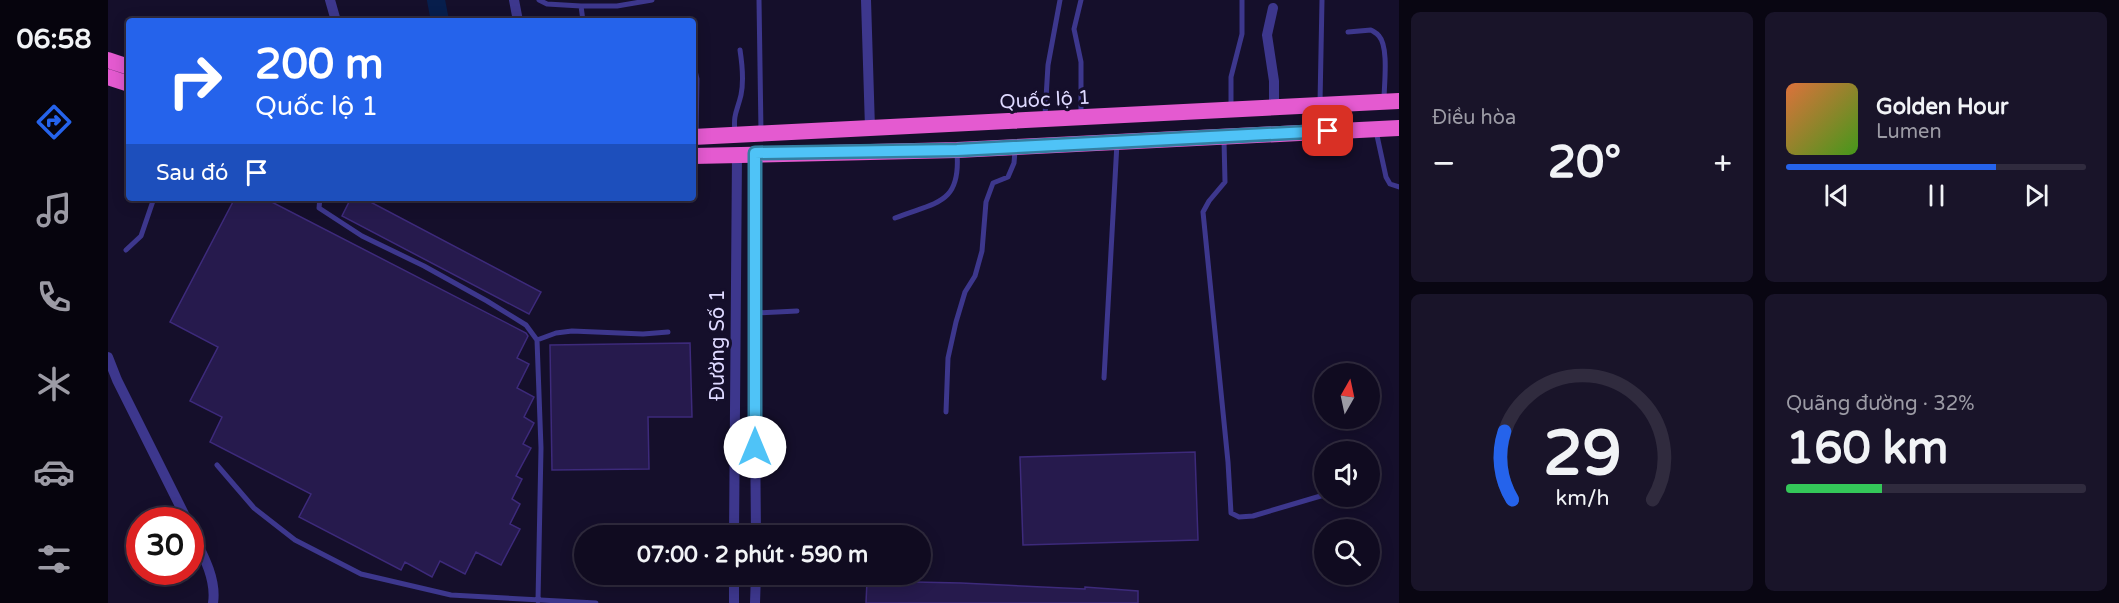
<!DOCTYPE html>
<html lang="vi">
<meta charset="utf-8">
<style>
:root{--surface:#100b20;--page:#191429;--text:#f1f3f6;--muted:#9c9ba5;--line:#302b3e;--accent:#2563eb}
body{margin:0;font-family:"Varela Round",sans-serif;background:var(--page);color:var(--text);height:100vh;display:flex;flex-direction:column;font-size:22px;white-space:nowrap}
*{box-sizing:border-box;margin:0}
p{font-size:20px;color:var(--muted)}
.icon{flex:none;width:33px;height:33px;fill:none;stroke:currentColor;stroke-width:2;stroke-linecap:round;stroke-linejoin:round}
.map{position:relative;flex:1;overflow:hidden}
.sheet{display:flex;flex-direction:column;gap:12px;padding:12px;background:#090612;width:720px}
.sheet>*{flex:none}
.guide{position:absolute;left:18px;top:18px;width:570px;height:183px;border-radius:6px;box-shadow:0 3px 15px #0003,0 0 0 2px var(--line);background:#2563eb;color:#fff;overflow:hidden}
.needle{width:39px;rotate:9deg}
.buttons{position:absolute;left:1206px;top:363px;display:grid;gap:12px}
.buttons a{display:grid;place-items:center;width:66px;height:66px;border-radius:50%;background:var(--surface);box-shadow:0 3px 15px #0003,0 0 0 2px var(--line);font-size:30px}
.speed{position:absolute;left:18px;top:507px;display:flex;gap:12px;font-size:30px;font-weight:700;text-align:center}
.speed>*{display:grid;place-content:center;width:78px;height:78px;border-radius:50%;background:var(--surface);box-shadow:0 3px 15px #0003,0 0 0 2px var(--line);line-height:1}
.speed .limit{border:9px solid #d22;background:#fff;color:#111}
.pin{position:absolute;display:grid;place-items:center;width:51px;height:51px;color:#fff;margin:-26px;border-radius:12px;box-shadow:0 3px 9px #0006}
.me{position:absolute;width:66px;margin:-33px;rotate:0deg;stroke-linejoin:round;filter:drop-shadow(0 0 4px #0008)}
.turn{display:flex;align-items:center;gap:21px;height:126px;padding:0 30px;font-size:27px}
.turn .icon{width:78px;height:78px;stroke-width:2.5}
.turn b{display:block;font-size:42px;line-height:51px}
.then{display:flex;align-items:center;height:57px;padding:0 30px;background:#0003;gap:12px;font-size:22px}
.big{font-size:45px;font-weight:700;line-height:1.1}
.sheet .card{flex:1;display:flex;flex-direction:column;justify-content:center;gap:9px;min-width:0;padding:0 21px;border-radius:9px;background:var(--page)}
.sheet .dial{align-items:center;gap:0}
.dial svg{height:156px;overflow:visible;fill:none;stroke:var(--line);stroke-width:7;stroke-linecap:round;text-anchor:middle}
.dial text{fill:var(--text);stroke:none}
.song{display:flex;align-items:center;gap:18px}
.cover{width:72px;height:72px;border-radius:9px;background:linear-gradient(135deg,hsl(20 70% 55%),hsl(100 70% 35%))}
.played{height:6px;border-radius:3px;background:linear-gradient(90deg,var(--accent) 70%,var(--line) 70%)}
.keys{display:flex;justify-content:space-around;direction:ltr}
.heat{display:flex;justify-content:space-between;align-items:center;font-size:33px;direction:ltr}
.charge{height:9px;border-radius:4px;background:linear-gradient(90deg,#34c759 32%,var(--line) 0)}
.sheet .tiles{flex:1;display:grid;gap:12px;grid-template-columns:repeat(2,1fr)}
.trip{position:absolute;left:466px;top:525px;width:357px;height:60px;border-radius:30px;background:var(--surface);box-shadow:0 3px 15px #0003,0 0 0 2px var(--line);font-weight:700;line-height:60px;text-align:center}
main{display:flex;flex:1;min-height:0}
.menu{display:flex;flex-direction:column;width:108px;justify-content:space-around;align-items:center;background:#06040d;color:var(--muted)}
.menu .icon{width:42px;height:42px}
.menu .active{color:var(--accent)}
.menu b{font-size:27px;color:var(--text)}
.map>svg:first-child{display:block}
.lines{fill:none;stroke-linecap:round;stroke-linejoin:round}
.river{stroke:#071e4c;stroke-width:18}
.building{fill:#261a4d;stroke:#3d2a7b;stroke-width:1.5}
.service{stroke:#3d378d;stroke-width:5}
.minor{stroke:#3d378d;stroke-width:10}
.trunk{stroke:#e45ad0;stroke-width:16}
.route-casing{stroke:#337fa1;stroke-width:15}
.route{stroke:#4fc3f7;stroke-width:10}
.labels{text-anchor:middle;stroke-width:6;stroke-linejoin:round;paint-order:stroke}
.street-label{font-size:20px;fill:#ded9ff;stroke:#150f2b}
</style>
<main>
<nav class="menu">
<b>06:58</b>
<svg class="icon active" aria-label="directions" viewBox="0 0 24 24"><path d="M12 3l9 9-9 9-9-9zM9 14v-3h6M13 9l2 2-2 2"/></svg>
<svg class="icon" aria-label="music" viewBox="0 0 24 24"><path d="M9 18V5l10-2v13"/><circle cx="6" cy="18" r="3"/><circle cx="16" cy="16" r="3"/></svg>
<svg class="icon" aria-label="phone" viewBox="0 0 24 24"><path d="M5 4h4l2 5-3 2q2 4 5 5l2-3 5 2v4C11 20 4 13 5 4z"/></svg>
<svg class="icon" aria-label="climate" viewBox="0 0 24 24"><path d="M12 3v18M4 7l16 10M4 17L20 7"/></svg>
<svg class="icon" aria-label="car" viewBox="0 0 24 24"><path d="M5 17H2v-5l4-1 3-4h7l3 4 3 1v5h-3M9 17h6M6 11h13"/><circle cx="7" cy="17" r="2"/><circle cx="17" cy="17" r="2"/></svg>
<svg class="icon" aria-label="filters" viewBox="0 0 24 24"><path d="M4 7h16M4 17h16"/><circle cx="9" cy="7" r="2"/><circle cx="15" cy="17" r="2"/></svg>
</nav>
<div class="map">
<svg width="1291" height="603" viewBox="0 0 1291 603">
<rect width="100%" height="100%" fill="#150f2b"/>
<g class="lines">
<path class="river" d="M 328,0 L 332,21"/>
</g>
<path class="building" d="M 127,198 L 156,198 L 418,333 L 420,336 L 409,358 L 421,364 L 409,388 L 426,397 L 416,417 L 426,423 L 415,444 L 423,448 L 408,476 L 414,479 L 404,499 L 412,504 L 402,524 L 412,529 L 393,565 L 368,552 L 357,574 L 332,561 L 324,577 L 297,562 L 293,570 L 191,517 L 203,494 L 102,442 L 114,417 L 82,401 L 110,347 L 62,322 Z
M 243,198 L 255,198 L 433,292 L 421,314 L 234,216 Z
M 582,343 L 584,417 L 540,417 L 541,469 L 444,470 L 442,345 Z
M 1087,452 L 1090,540 L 915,545 L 912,457 Z
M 759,581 L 853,583 L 977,589 L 977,587 L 1030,591 L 1030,603 L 758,603 Z"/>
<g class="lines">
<path class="service" d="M 431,0 L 439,4 L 473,6 L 475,21
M 651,0 L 653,132
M 973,0 L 966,29 L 973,62 L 973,116
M 473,6 L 509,6 L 544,0
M 1240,32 L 1263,30 C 1266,32 1269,33 1271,36 C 1281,47 1276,85 1276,100
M 585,62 L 589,79 L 588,135
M 1212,103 L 1214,0
M 1123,107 L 1123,77 L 1134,34 L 1134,0
M 937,115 L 940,65 L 952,0
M 1268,131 L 1278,177 L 1282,184 L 1291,187
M 627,133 C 625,113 629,112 633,95 C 636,81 634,63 632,50
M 1116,140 L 1117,182 L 1101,201 L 1095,212 L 1120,462 L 1123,513 L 1131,517 L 1145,516 L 1216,495
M 212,198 L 211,208 L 254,236 L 316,266 L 379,301 L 418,325 L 429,340 L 433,448 L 430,601
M 787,218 C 827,202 853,205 849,153
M 18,250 L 33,236 L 46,198
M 646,313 L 689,311
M 429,340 L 448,333 L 464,331 L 535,334 L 560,332
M 996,378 L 1009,143
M 838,412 L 840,358 L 848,322 L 857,292 L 867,276 L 874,251 L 878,202 L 885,183 L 900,177 L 906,163 L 907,151
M 109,465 L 146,508 L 187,540 L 253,574 L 343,595 L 488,603"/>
<path class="minor" d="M 222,0 L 228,21
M 406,0 L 410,21
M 758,0 L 762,128
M 1165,8 L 1159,35 L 1166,81 L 1166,108
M 647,153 L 646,313 L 648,536
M 0,357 L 9,380 L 79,520
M 82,529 C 93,551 109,578 105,603
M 626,536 L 629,155
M 626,574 L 626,603
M 647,603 L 648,574"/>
<path class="trunk" d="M 0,60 L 21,67
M 0,77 L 21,84
M 585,137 L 1291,101
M 585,156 L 849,150 L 1291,128"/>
</g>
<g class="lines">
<g class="route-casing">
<path id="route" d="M 647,447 L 647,153 L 849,150 L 1220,131"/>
</g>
<use href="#route" class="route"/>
</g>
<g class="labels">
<g class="street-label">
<text transform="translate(937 99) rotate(-3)" y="7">Quốc lộ 1</text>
<text transform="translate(609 345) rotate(-90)" y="7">Đường Số 1</text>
</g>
</g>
</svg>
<div class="buttons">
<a><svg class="needle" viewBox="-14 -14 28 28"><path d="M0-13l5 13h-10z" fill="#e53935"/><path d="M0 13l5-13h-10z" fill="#9c9ba5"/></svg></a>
<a><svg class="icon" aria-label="sound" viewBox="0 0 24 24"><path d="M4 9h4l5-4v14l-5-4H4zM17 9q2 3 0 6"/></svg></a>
<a><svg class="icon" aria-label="search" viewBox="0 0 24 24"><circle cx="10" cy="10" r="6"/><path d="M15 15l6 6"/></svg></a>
</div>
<div class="speed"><div class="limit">30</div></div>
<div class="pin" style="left:1220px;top:131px;background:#d93025"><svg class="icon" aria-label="arrive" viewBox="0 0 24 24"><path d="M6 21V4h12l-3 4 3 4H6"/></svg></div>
<svg class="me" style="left:647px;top:447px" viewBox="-20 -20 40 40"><circle r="19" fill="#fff"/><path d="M0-13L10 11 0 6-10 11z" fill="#4fc3f7"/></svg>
<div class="trip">07:00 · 2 phút · 590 m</div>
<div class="guide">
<div class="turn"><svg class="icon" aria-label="right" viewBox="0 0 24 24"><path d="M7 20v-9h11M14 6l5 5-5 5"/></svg><div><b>200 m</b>Quốc lộ 1</div></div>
<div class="then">Sau đó<svg class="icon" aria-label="arrive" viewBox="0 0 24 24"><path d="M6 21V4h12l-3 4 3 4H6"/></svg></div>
</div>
</div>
<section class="sheet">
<div class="tiles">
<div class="card"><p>Điều hòa</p>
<div class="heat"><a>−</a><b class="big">20°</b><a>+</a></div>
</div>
<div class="card">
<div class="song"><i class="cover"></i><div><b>Golden Hour</b><p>Lumen</p></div></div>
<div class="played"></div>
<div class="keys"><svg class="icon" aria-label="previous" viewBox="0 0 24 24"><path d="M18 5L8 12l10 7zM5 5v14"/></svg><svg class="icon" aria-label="pause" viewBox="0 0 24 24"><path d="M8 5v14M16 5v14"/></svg><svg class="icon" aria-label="next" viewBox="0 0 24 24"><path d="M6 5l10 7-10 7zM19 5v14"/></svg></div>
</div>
<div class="card dial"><svg viewBox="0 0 100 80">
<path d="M14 69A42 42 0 1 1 86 69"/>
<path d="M14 69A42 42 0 0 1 10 34" stroke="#2563eb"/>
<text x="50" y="56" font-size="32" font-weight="700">29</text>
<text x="50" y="72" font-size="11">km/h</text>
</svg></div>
<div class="card"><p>Quãng đường · 32%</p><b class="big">160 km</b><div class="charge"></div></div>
</div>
</section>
</main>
